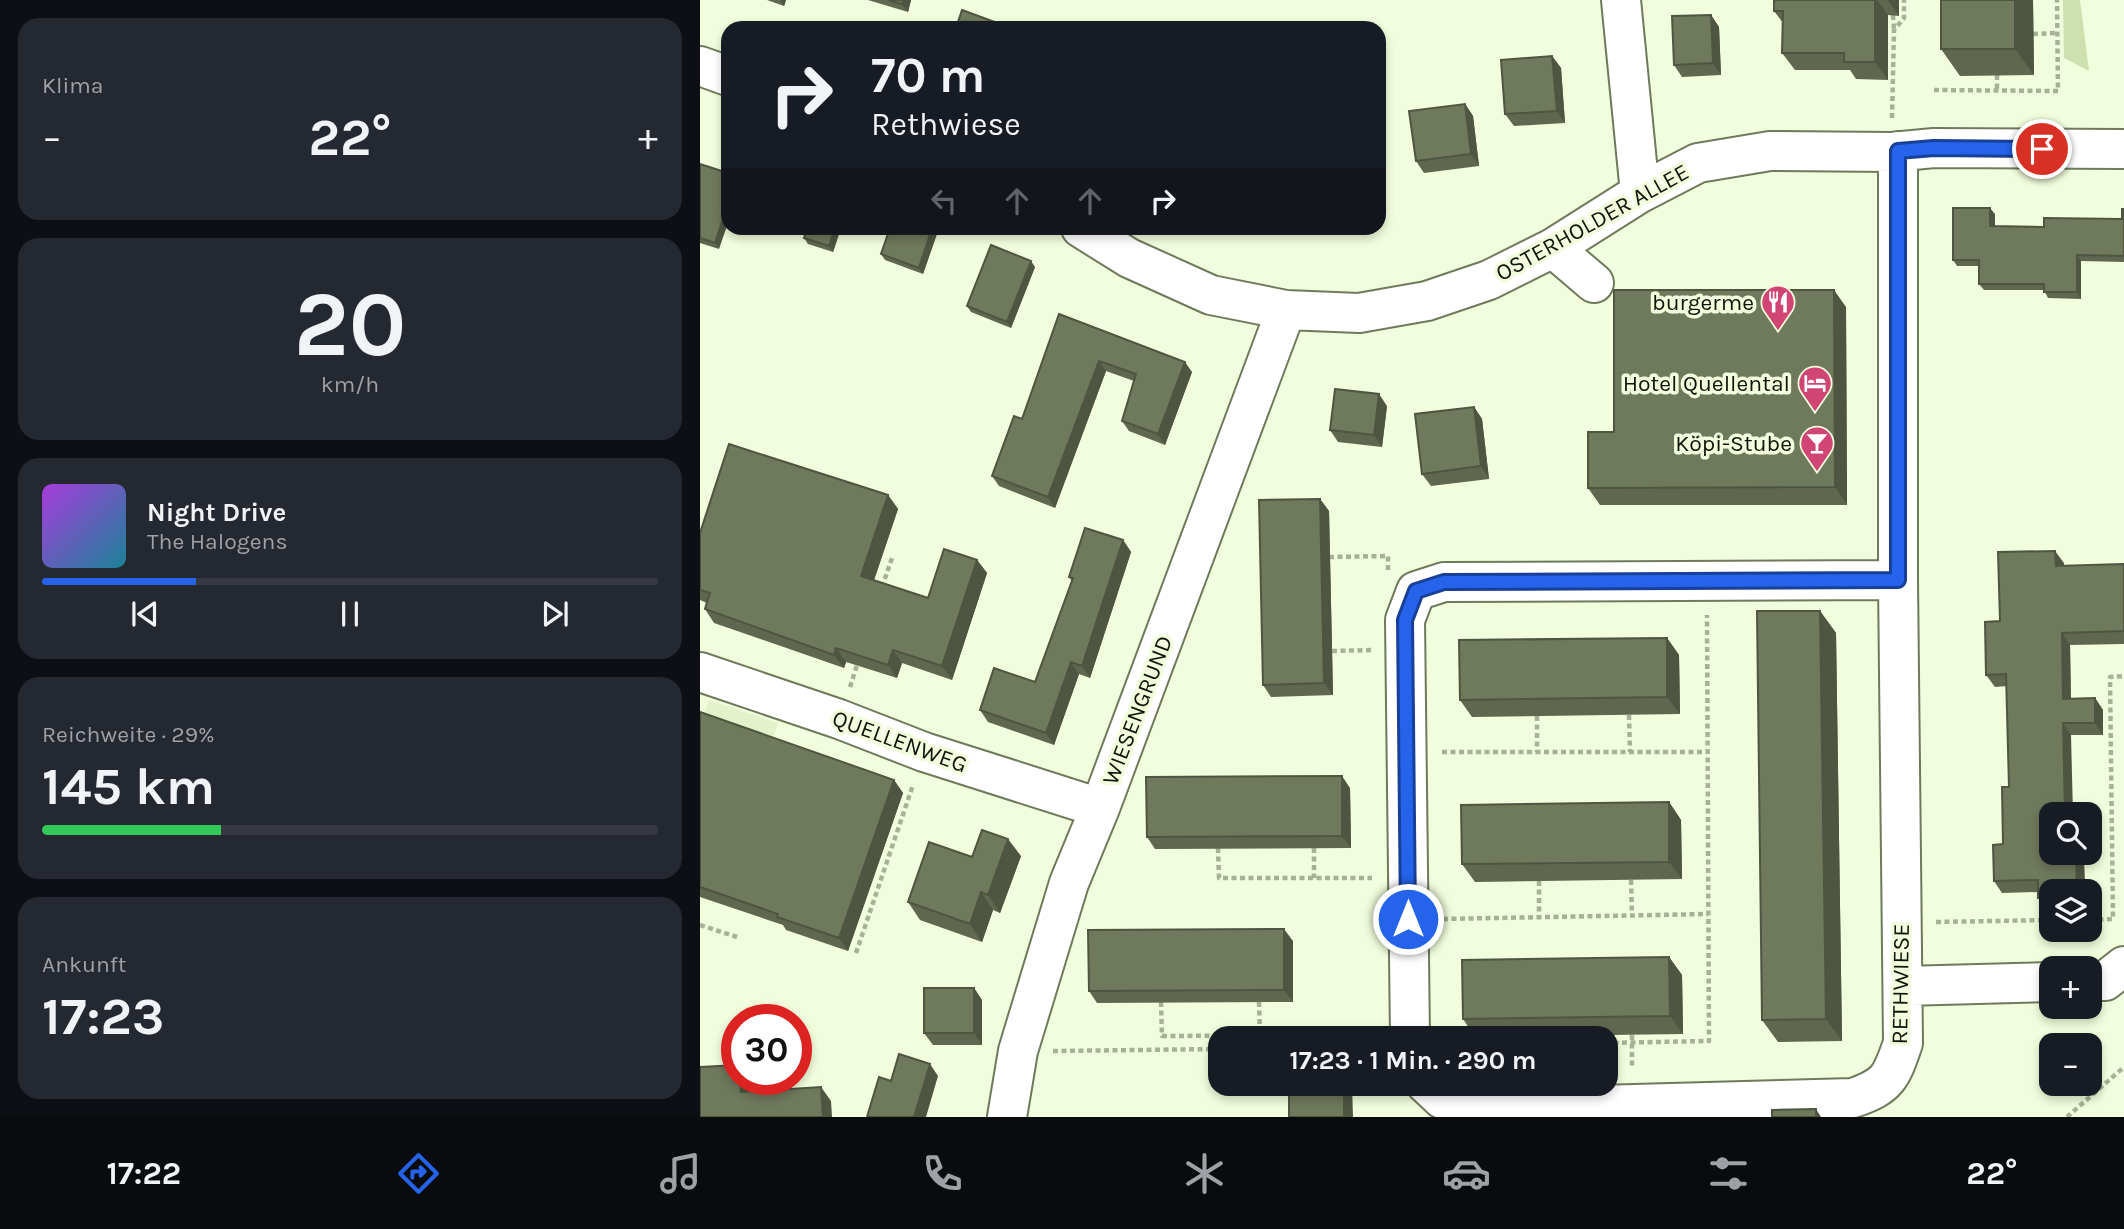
<!DOCTYPE html>
<html lang="de">
<meta charset="utf-8">
<style>
:root{--surface:#171b24;--page:#242831;--text:#f1f3f6;--muted:#9ea1a6;--line:#363941;--accent:#2563eb}
body{margin:0;font-family:Karla,sans-serif;background:var(--page);color:var(--text);height:100vh;display:flex;flex-direction:column;font-size:26px;white-space:nowrap}
*{box-sizing:border-box;margin:0}
p{font-size:23px;color:var(--muted)}
.icon{flex:none;width:38px;height:38px;fill:none;stroke:currentColor;stroke-width:2;stroke-linecap:round;stroke-linejoin:round}
.map{position:relative;flex:1;overflow:hidden}
.panel{display:flex;flex-direction:column;gap:18px;padding:18px;background:#0d0f14;width:700px}
.panel>*{flex:none}
.banner{position:absolute;left:21px;top:21px;width:665px;height:214px;border-radius:21px;box-shadow:0 4px 10px #0003;background:#171b24;color:var(--text);overflow:hidden}
.fabs{position:absolute;left:1339px;top:802px;display:grid;gap:14px}
.fabs a{display:grid;place-items:center;width:63px;height:63px;border-radius:14px;background:var(--surface);box-shadow:0 4px 10px #0003;font-size:35px}
.speed{position:absolute;left:21px;top:1004px;display:flex;gap:14px;font-size:35px;font-weight:700;text-align:center}
.speed>*{display:grid;place-content:center;width:91px;height:91px;border-radius:50%;background:var(--surface);box-shadow:0 4px 10px #0003;line-height:1}
.speed .limit{border:10px solid #d22;background:#fff;color:#111}
.pin{position:absolute;display:grid;place-items:center;width:60px;height:60px;color:#fff;margin:-30px;border:4px solid #fff;border-radius:50%;box-shadow:0 2px 7px #0007}
.me{position:absolute;width:77px;margin:-38px;rotate:0deg;stroke-linejoin:round;filter:drop-shadow(0 0 5px #0008)}
.turn{display:flex;align-items:center;gap:24px;height:147px;padding:0 35px;font-size:32px}
.turn .icon{width:91px;height:91px;stroke-width:2.5}
.turn b{display:block;font-size:49px;line-height:60px}
.lanes{display:flex;align-items:center;height:66px;padding:0 35px;background:#0003;justify-content:center;gap:35px;direction:ltr}
.lanes .off{opacity:.35}
.big{font-size:52px;font-weight:700;line-height:1.1}
.panel .card{flex:1;display:flex;flex-direction:column;justify-content:center;gap:10px;min-width:0;padding:0 24px;border-radius:21px;background:var(--page)}
.panel .dial{align-items:center;gap:0}
.dial b{font-size:91px;line-height:1}
.song{display:flex;align-items:center;gap:21px}
.cover{width:84px;height:84px;border-radius:10px;background:linear-gradient(135deg,hsl(280 70% 55%),hsl(190 70% 35%))}
.played{height:7px;border-radius:4px;background:linear-gradient(90deg,var(--accent) 25%,var(--line) 25%)}
.keys{display:flex;justify-content:space-around;direction:ltr}
.heat{display:flex;justify-content:space-between;align-items:center;font-size:38px;direction:ltr}
.charge{height:10px;border-radius:5px;background:linear-gradient(90deg,#34c759 29%,var(--line) 0)}
.trip{position:absolute;left:508px;top:1026px;width:410px;height:70px;border-radius:21px;background:var(--surface);box-shadow:0 4px 10px #0003;font-weight:700;line-height:70px;text-align:center}
.dock{display:flex;height:112px;justify-content:space-around;align-items:center;background:#090b0e;color:var(--muted)}
.dock .icon{width:49px;height:49px}
.dock .active{color:var(--accent)}
.dock b{font-size:32px;color:var(--text)}
main{display:flex;flex:1;min-height:0}
.map>svg:first-child{display:block}
.built{fill:#e3f2ca}
.green{fill:#cfe0b0}
.lines{fill:none;stroke-linecap:round;stroke-linejoin:round}
.minor-casing{stroke:#6f7a5d;stroke-width:42}
.path{stroke:#a7b197;stroke-width:4.5;stroke-dasharray:5 3.5;stroke-linecap:butt}
.minor{stroke:#fff;stroke-width:38}
.wall{fill:#5f684f}
.shaded-wall{fill:#4e5540}
.building{fill:#6f795c;stroke:#4e5540;stroke-width:2}
.route-casing{stroke:#184099;stroke-width:18}
.route{stroke:#2563eb;stroke-width:12}
.labels{text-anchor:middle;stroke-width:7;stroke-linejoin:round;paint-order:stroke}
.street-label{font-size:23px;fill:#111509;stroke:#f1fddc}
.poi-label{font-size:23px;fill:#111509;stroke:#f1fddc;text-anchor:end}
</style>
<main>
<section class="panel">
<div class="card"><p>Klima</p>
<div class="heat"><a>−</a><b class="big">22°</b><a>+</a></div>
</div>
<div class="card dial"><b>20</b><p>km/h</p></div>
<div class="card">
<div class="song"><i class="cover"></i><div><b>Night Drive</b><p>The Halogens</p></div></div>
<div class="played"></div>
<div class="keys"><svg class="icon" aria-label="previous" viewBox="0 0 24 24"><path d="M18 5L8 12l10 7zM5 5v14"/></svg><svg class="icon" aria-label="pause" viewBox="0 0 24 24"><path d="M8 5v14M16 5v14"/></svg><svg class="icon" aria-label="next" viewBox="0 0 24 24"><path d="M6 5l10 7-10 7zM19 5v14"/></svg></div>
</div>
<div class="card"><p>Reichweite · 29%</p><b class="big">145 km</b><div class="charge"></div></div>
<div class="card"><p>Ankunft</p><b class="big">17:23</b></div>
</section>
<div class="map">
<svg width="1424" height="1117" viewBox="0 0 1424 1117">
<rect width="100%" height="100%" fill="#f1fddc"/>
<path class="built" d="M 9,700 L 78,723 L 42,824 L 0,723 Z"/>
<path class="green" d="M 1363,0 L 1380,0 L 1389,71 L 1364,58 Z"/>
<g class="lines">
<g class="minor-casing">
<path id="minor" d="M 921,0 L 940,193
M 0,66 L 28,76
M 381,228 L 429,258 L 511,295 L 586,310 L 659,313 L 727,301 L 789,280 L 853,248 L 940,193 L 998,163 L 1070,151 L 1192,152 L 1234,148 L 1424,149
M 853,248 L 894,283
M 0,672 L 139,719 L 224,752 L 400,808
M 1390,981 L 1405,981 L 1424,966
M 1203,986 L 1351,982
M 710,1038 L 705,620 L 716,591 L 744,582 L 1198,580
M 725,1083 L 742,1099 L 788,1108 L 1153,1098 C 1188,1086 1191,1078 1203,1043 L 1198,580 L 1198,151
M 307,1117 L 318,1051 L 369,883 L 400,808 L 586,310"/>
</g>
<path class="path" d="M 1193,15 L 1194,30
M 1333,34 L 1357,33
M 1297,75 L 1297,91
M 1234,90 L 1358,91 L 1357,0
M 1192,118 L 1194,30 L 1204,18 L 1204,0
M 629,557 L 688,556 L 688,570
M 182,587 L 192,558
M 632,651 L 673,650
M 150,687 L 158,662
M 929,715 L 930,752
M 837,716 L 837,752
M 742,752 L 1007,752
M 518,848 L 519,878 L 672,878
M 614,848 L 614,878
M 931,880 L 932,915
M 839,881 L 839,917
M 743,919 L 1008,914
M 1390,920 L 1413,919 L 1410,677 L 1424,676
M 1236,922 L 1351,920
M 0,925 L 37,937
M 156,953 L 213,785
M 461,1002 L 462,1036 L 677,1035
M 559,1002 L 560,1035
M 932,1035 L 932,1069
M 905,1043 L 1009,1041 L 1007,615
M 353,1051 L 520,1049
M 1367,1117 L 1424,1067"/>
<use href="#minor" class="minor"/>
</g>
<path class="wall" d="M 67,0 L 86,0 L 84,6 Z
M 168,0 L 211,0 L 208,12 Z
M 1074,0 L 1199,0 L 1199,16 L 1188,15 L 1188,80 L 1156,79 L 1150,70 L 1095,70 L 1082,53 L 1083,23 L 1074,11 Z
M 1241,0 L 1333,0 L 1334,75 L 1260,76 L 1241,49 Z
M 1011,15 L 1019,27 L 1021,75 L 982,77 L 974,65 Z
M 852,56 L 861,68 L 865,123 L 814,126 L 805,114 Z
M 765,104 L 773,116 L 779,166 L 724,173 L 716,161 Z
M 0,164 L 19,249 L 0,243 Z
M 1424,209 L 1424,262 L 1381,261 L 1381,299 L 1348,298 L 1344,290 L 1284,290 L 1279,284 L 1279,266 L 1257,266 L 1253,260 L 1295,214 L 1295,226 L 1344,227 L 1422,219 Z
M 141,228 L 133,252 L 108,244 L 104,238 Z
M 239,228 L 223,274 L 185,260 L 181,254 Z
M 335,267 L 311,328 L 271,312 L 267,306 Z
M 1146,307 L 1147,505 L 900,505 L 888,488 L 914,432 Z
M 359,314 L 492,372 L 465,445 L 429,431 L 422,421 L 434,381 L 406,371 L 355,508 L 299,486 L 292,476 L 322,419 Z
M 687,406 L 682,447 L 638,442 L 630,430 Z
M 774,407 L 782,419 L 789,479 L 731,486 L 722,474 Z
M 188,495 L 198,509 L 174,580 L 228,598 L 277,560 L 287,573 L 252,680 L 202,663 L 197,678 L 146,662 L 144,668 L 14,623 L 5,609 L 7,603 L 0,600 L 0,533 Z
M 620,499 L 629,511 L 633,695 L 571,697 L 563,685 Z
M 423,540 L 431,552 L 390,678 L 379,674 L 354,745 L 288,722 L 280,710 L 335,682 L 372,581 L 369,577 Z
M 1364,563 L 1364,566 L 1424,564 L 1424,644 L 1370,645 L 1371,699 L 1395,698 L 1403,710 L 1403,735 L 1371,735 L 1351,852 L 1378,852 L 1384,861 L 1385,891 L 1351,891 L 1351,910 L 1347,910 L 1338,898 L 1338,892 L 1302,893 L 1294,881 L 1303,844 L 1309,787 L 1307,686 L 1295,687 L 1286,675 L 1300,621 Z
M 1120,611 L 1136,633 L 1142,1041 L 1078,1042 L 1062,1020 Z
M 967,638 L 979,655 L 980,714 L 772,717 L 760,700 Z
M 0,712 L 194,780 L 203,793 L 148,951 L 86,930 L 83,925 L 0,897 Z
M 650,788 L 651,848 L 455,849 L 447,837 Z
M 969,802 L 981,820 L 982,879 L 775,882 L 762,864 Z
M 321,856 L 300,913 L 293,910 L 282,942 L 220,920 L 208,902 L 272,857 Z
M 593,941 L 593,1002 L 397,1003 L 389,991 Z
M 969,957 L 982,975 L 983,1034 L 775,1037 L 763,1019 Z
M 274,988 L 282,1000 L 282,1045 L 233,1045 L 224,1033 Z"/>
<path class="shaded-wall" d="M 80,0 L 86,0 L 84,6 Z
M 204,0 L 211,0 L 208,12 L 202,4 Z
M 1175,0 L 1177,0 L 1188,15 L 1188,80 L 1175,62 Z
M 1188,0 L 1199,0 L 1199,16 Z
M 1315,0 L 1333,0 L 1334,75 L 1315,49 Z
M 1011,15 L 1019,27 L 1021,75 L 1013,63 Z
M 295,22 L 299,28 L 292,28 Z
M 852,56 L 861,68 L 865,123 L 857,111 Z
M 765,104 L 773,116 L 779,166 L 771,154 Z
M 28,203 L 28,223 L 19,249 L 15,243 Z
M 1290,208 L 1295,214 L 1295,232 L 1290,226 Z
M 135,228 L 141,228 L 133,252 L 129,246 Z
M 232,228 L 239,228 L 223,274 L 219,268 Z
M 1377,255 L 1381,261 L 1381,299 L 1377,292 Z
M 331,261 L 335,267 L 311,328 L 307,322 Z
M 1134,290 L 1146,307 L 1147,505 L 1135,487 Z
M 399,361 L 406,371 L 355,508 L 348,497 Z
M 485,362 L 492,372 L 465,445 L 458,434 Z
M 679,394 L 687,406 L 682,447 L 674,435 Z
M 774,407 L 782,419 L 789,479 L 781,466 Z
M 188,495 L 198,509 L 171,589 L 161,576 Z
M 620,499 L 629,511 L 633,695 L 624,683 Z
M 423,540 L 431,552 L 390,678 L 382,666 Z
M 1355,551 L 1364,563 L 1364,578 L 1356,566 Z
M 277,560 L 287,573 L 252,680 L 242,666 Z
M 1120,611 L 1136,633 L 1142,1041 L 1126,1019 Z
M 1362,633 L 1370,645 L 1371,711 L 1363,699 Z
M 967,638 L 979,655 L 980,714 L 967,697 Z
M 136,648 L 146,662 L 144,668 L 134,655 Z
M 193,650 L 202,663 L 197,678 L 188,665 Z
M 371,662 L 379,674 L 354,745 L 346,733 Z
M 1395,698 L 1403,710 L 1403,735 L 1395,723 Z
M 1363,723 L 1371,735 L 1373,814 L 1365,814 Z
M 642,776 L 650,788 L 651,848 L 642,836 Z
M 194,780 L 203,793 L 148,951 L 139,938 Z
M 969,802 L 981,820 L 982,879 L 969,862 Z
M 308,839 L 321,856 L 300,913 L 288,895 Z
M 1376,852 L 1378,852 L 1384,861 L 1385,891 L 1377,891 Z
M 281,892 L 293,910 L 282,942 L 270,924 Z
M 584,929 L 593,941 L 593,1002 L 584,990 Z
M 969,957 L 982,975 L 983,1034 L 970,1016 Z
M 274,988 L 282,1000 L 282,1045 L 274,1033 Z
M 230,1064 L 238,1076 L 226,1117 L 214,1117 Z
M 40,1080 L 49,1080 L 51,1107 L 41,1092 Z
M 644,1083 L 651,1083 L 652,1084 L 653,1117 L 644,1117 Z
M 121,1087 L 131,1101 L 132,1117 L 123,1117 Z
M 1116,1109 L 1121,1117 L 1116,1117 Z"/>
<path class="building" d="M 188,0 L 204,0 L 202,4 Z
M 1074,0 L 1175,0 L 1175,62 L 1144,62 L 1144,53 L 1082,53 L 1083,11 L 1074,11 Z
M 1241,0 L 1315,0 L 1315,49 L 1241,49 Z
M 262,10 L 295,22 L 292,28 L 256,28 Z
M 1011,15 L 1013,63 L 974,65 L 972,16 Z
M 852,56 L 857,111 L 805,114 L 801,60 Z
M 765,104 L 771,154 L 716,161 L 709,111 Z
M 0,164 L 28,173 L 28,203 L 15,243 L 0,238 Z
M 1253,208 L 1290,208 L 1290,226 L 1344,227 L 1344,218 L 1422,219 L 1422,209 L 1424,209 L 1424,256 L 1377,255 L 1377,292 L 1344,292 L 1344,284 L 1279,284 L 1279,260 L 1253,260 Z
M 107,228 L 135,228 L 129,246 L 104,238 Z
M 190,228 L 232,228 L 219,268 L 181,254 Z
M 291,245 L 331,261 L 307,322 L 267,306 Z
M 914,290 L 1134,290 L 1135,487 L 888,488 L 888,432 L 914,432 Z
M 359,314 L 485,362 L 458,434 L 422,421 L 436,374 L 399,361 L 348,497 L 292,476 L 314,416 L 322,419 Z
M 635,389 L 679,394 L 674,435 L 630,430 Z
M 774,407 L 781,466 L 722,474 L 715,414 Z
M 29,444 L 188,495 L 161,576 L 228,598 L 244,549 L 277,560 L 242,666 L 193,650 L 188,665 L 136,648 L 134,655 L 5,609 L 10,593 L 0,590 L 0,533 Z
M 620,499 L 624,683 L 563,685 L 559,500 Z
M 385,528 L 423,540 L 382,666 L 371,662 L 346,733 L 280,710 L 294,668 L 335,682 L 373,578 L 369,577 Z
M 1355,551 L 1356,566 L 1424,564 L 1424,631 L 1362,633 L 1363,699 L 1395,698 L 1395,723 L 1363,723 L 1365,814 L 1351,814 L 1351,852 L 1376,852 L 1377,891 L 1351,891 L 1351,897 L 1338,898 L 1338,880 L 1294,881 L 1293,845 L 1303,844 L 1302,787 L 1309,787 L 1306,674 L 1286,675 L 1285,622 L 1300,621 L 1298,552 Z
M 1057,611 L 1120,611 L 1126,1019 L 1062,1020 Z
M 967,638 L 967,697 L 760,700 L 759,640 Z
M 0,712 L 194,780 L 139,938 L 77,917 L 78,914 L 0,887 Z
M 642,776 L 642,836 L 447,837 L 446,777 Z
M 969,802 L 969,862 L 762,864 L 761,805 Z
M 282,830 L 308,839 L 288,895 L 281,892 L 270,924 L 208,902 L 229,842 L 272,857 Z
M 584,929 L 584,990 L 389,991 L 388,930 Z
M 969,957 L 970,1016 L 763,1019 L 762,960 Z
M 224,988 L 274,988 L 274,1033 L 224,1033 Z
M 199,1054 L 230,1064 L 214,1117 L 167,1117 L 179,1077 L 191,1081 Z
M 37,1065 L 37,1080 L 40,1080 L 41,1092 L 121,1087 L 123,1117 L 0,1117 L 0,1067 Z
M 589,1083 L 644,1083 L 644,1117 L 589,1117 Z
M 1116,1109 L 1116,1117 L 1072,1117 L 1072,1110 Z"/>
<g class="lines">
<g class="route-casing">
<path id="route" d="M 708,919 L 705,620 L 716,591 L 744,582 L 1198,580 L 1198,151 L 1234,148 L 1342,149"/>
</g>
<use href="#route" class="route"/>
</g>
<defs>
<g id="restaurant-pin" transform="scale(1.75)"><path d="M0 17L-7.5 6A9.5 9.5 0 1 1 7.5 6Z" fill="#d14575" stroke="#f1fddc"/><path d="M-5-6h1v4h1v-4h1v4h1v-4h1v5L-1.5 .5V6h-2V.5L-5-1ZM5-6V6H3V1.5H1.5Q1.5-4 5-6Z" fill="#fff"/></g>
<g id="hotel-pin" transform="scale(1.75)"><path d="M0 17L-7.5 6A9.5 9.5 0 1 1 7.5 6Z" fill="#d14575" stroke="#f1fddc"/><path d="M-6-4.5h1.5V1H6V5H4.5V3h-9V5H-6ZM-4 0a1.8 1.8 0 1 1 3.6 0ZM.5 0V-2.5h3Q6-2.5 6 0Z" fill="#fff"/></g>
<g id="bar-pin" transform="scale(1.75)"><path d="M0 17L-7.5 6A9.5 9.5 0 1 1 7.5 6Z" fill="#d14575" stroke="#f1fddc"/><path d="M-6-5H6L.8 .8V4.5H3.5V6h-7V4.5H-.8V.8Z" fill="#fff"/></g>
</defs>
<g fill-rule="evenodd">
<use href="#restaurant-pin" x="1078" y="302"/>
<use href="#hotel-pin" x="1115" y="383"/>
<use href="#bar-pin" x="1117" y="443"/>
</g>
<g class="labels">
<g class="street-label">
<text transform="translate(892 222) rotate(-29)" y="8">OSTERHOLDER ALLEE</text>
<text transform="translate(437 710) rotate(-69)" y="8">WIESENGRUND</text>
<text transform="translate(200 741) rotate(20)" y="8">QUELLENWEG</text>
<text transform="translate(1200 984) rotate(-89)" y="8">RETHWIESE</text>
</g>
<g class="poi-label">
<text x="1054" y="310">burgerme</text>
<text x="1090" y="391">Hotel Quellental</text>
<text x="1092" y="451">Köpi-Stube</text>
</g>
</g>
</svg>
<div class="fabs">
<a><svg class="icon" aria-label="search" viewBox="0 0 24 24"><circle cx="10" cy="10" r="6"/><path d="M15 15l6 6"/></svg></a>
<a><svg class="icon" aria-label="layers" viewBox="0 0 24 24"><path d="M12 4l9 5-9 5-9-5zM3 14l9 5 9-5"/></svg></a>
<a>+</a>
<a>−</a>
</div>
<div class="speed"><div class="limit">30</div></div>
<div class="pin" style="left:1342px;top:149px;background:#d93025"><svg class="icon" aria-label="arrive" viewBox="0 0 24 24"><path d="M6 21V4h12l-3 4 3 4H6"/></svg></div>
<svg class="me" style="left:708px;top:919px" viewBox="-20 -20 40 40"><circle r="17" fill="#2563eb" stroke="#fff" stroke-width="3"/><path d="M0-11L8 9 0 5-8 9z" fill="#fff"/></svg>
<div class="trip">17:23 · 1 Min. · 290 m</div>
<div class="banner">
<div class="turn"><svg class="icon" aria-label="right" viewBox="0 0 24 24"><path d="M7 20v-9h11M14 6l5 5-5 5"/></svg><div><b>70 m</b>Rethwiese</div></div>
<div class="lanes"><svg class="icon off" aria-label="left" viewBox="0 0 24 24"><path d="M17 20v-9H6M10 6l-5 5 5 5"/></svg><svg class="icon off" aria-label="ahead" viewBox="0 0 24 24"><path d="M12 20V5M6 11l6-6 6 6"/></svg><svg class="icon off" aria-label="ahead" viewBox="0 0 24 24"><path d="M12 20V5M6 11l6-6 6 6"/></svg><svg class="icon" aria-label="right" viewBox="0 0 24 24"><path d="M7 20v-9h11M14 6l5 5-5 5"/></svg></div>
</div>
</div>
</main>
<nav class="dock">
<b>17:22</b>
<svg class="icon active" aria-label="directions" viewBox="0 0 24 24"><path d="M12 3l9 9-9 9-9-9zM9 14v-3h6M13 9l2 2-2 2"/></svg>
<svg class="icon" aria-label="music" viewBox="0 0 24 24"><path d="M9 18V5l10-2v13"/><circle cx="6" cy="18" r="3"/><circle cx="16" cy="16" r="3"/></svg>
<svg class="icon" aria-label="phone" viewBox="0 0 24 24"><path d="M5 4h4l2 5-3 2q2 4 5 5l2-3 5 2v4C11 20 4 13 5 4z"/></svg>
<svg class="icon" aria-label="climate" viewBox="0 0 24 24"><path d="M12 3v18M4 7l16 10M4 17L20 7"/></svg>
<svg class="icon" aria-label="car" viewBox="0 0 24 24"><path d="M5 17H2v-5l4-1 3-4h7l3 4 3 1v5h-3M9 17h6M6 11h13"/><circle cx="7" cy="17" r="2"/><circle cx="17" cy="17" r="2"/></svg>
<svg class="icon" aria-label="filters" viewBox="0 0 24 24"><path d="M4 7h16M4 17h16"/><circle cx="9" cy="7" r="2"/><circle cx="15" cy="17" r="2"/></svg>
<b>22°</b>
</nav>
